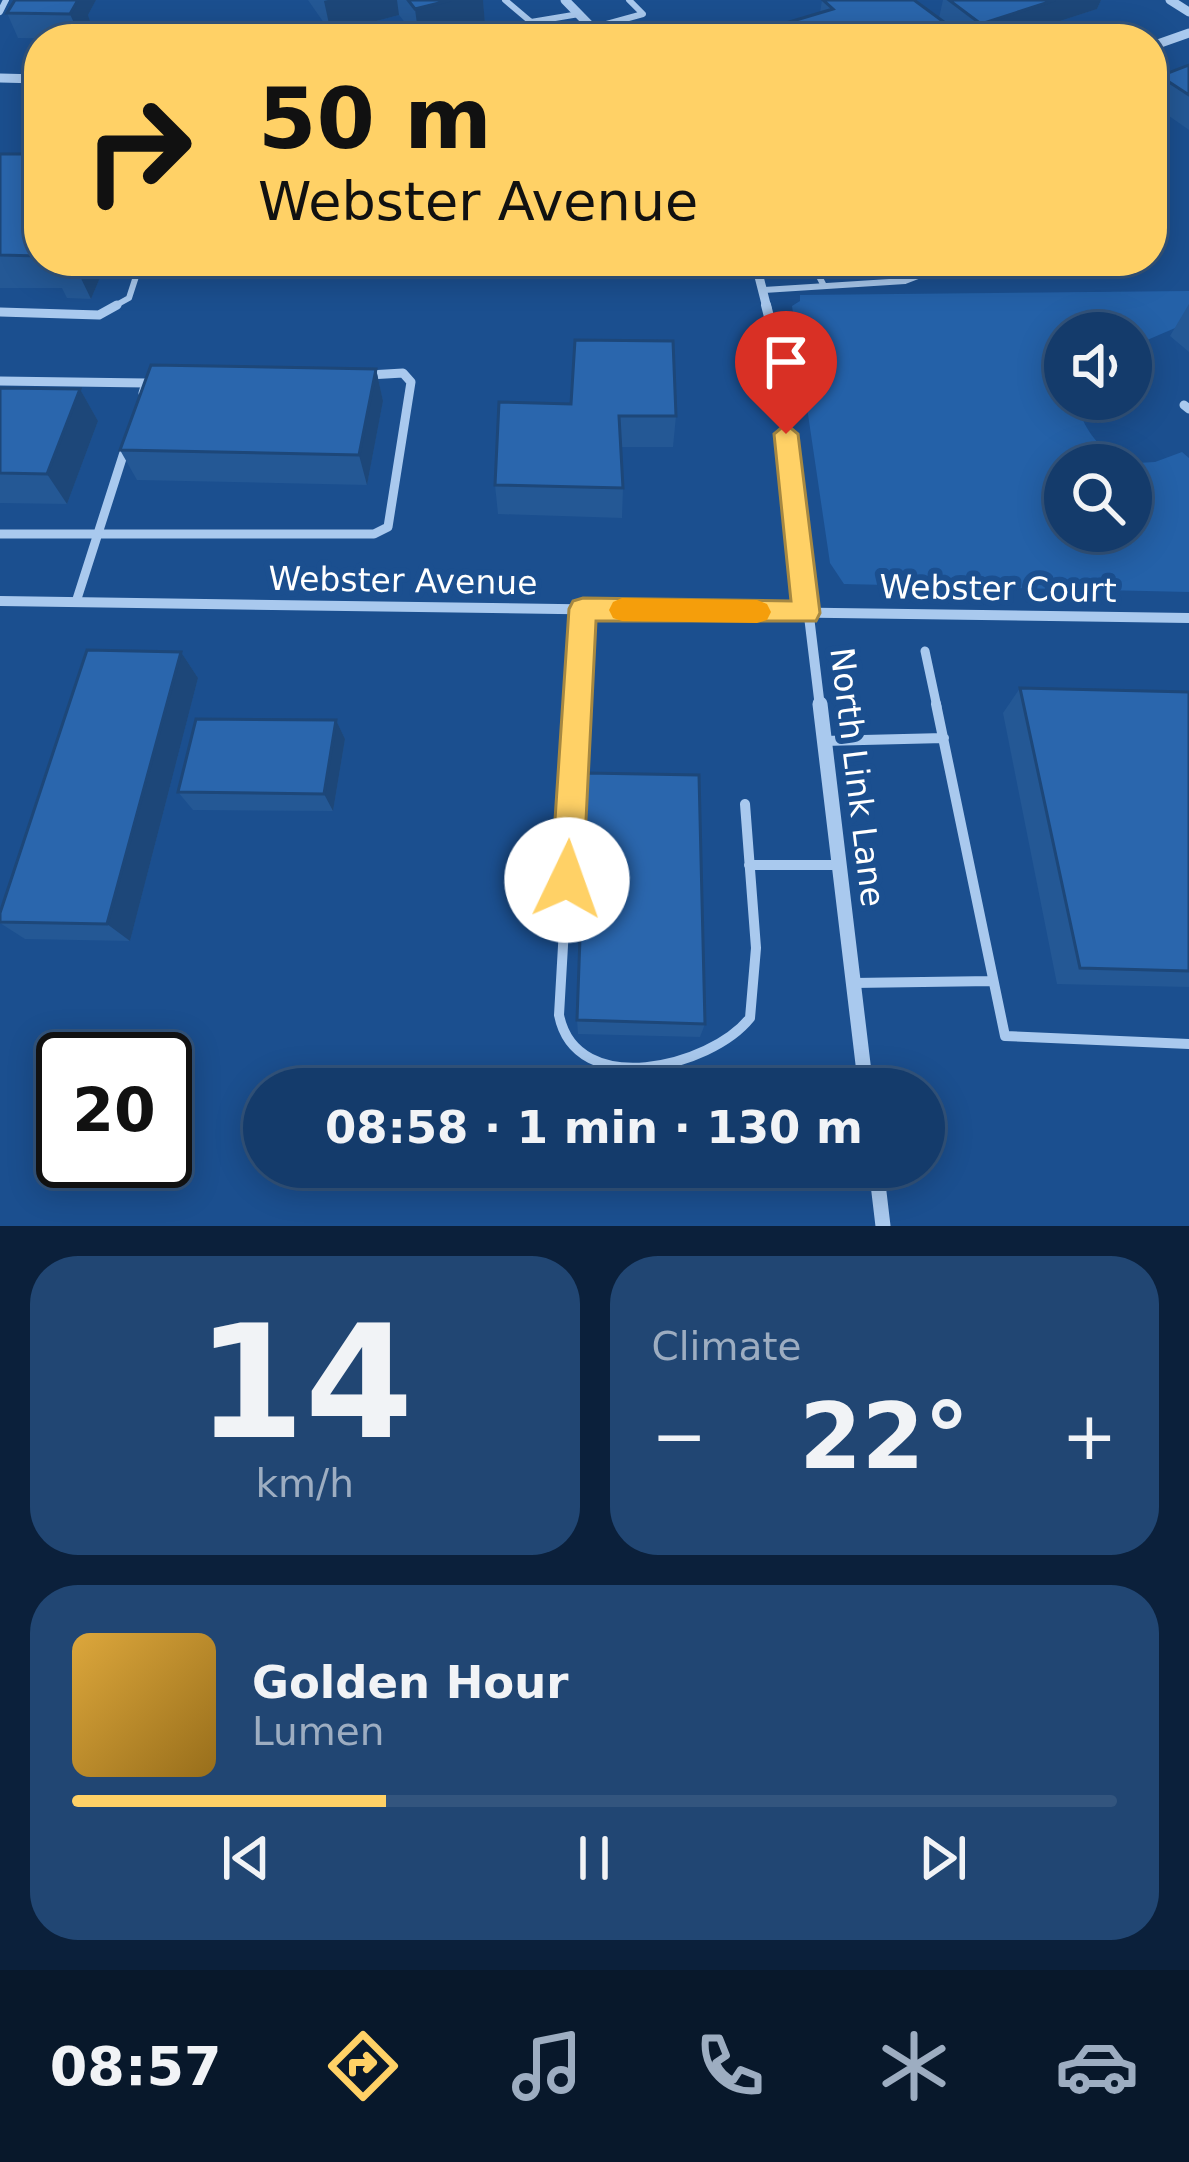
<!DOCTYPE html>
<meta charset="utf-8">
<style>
:root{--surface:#143b6b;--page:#214673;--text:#f1f3f6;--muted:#9dadc1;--line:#33557e;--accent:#ffd166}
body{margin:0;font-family:"DejaVu Sans",sans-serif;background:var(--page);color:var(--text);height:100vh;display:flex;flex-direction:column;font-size:45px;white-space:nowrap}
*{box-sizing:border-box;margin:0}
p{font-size:39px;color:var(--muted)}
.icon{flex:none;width:66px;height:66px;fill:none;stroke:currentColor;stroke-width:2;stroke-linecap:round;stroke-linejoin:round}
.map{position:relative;height:1226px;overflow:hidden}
.details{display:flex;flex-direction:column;gap:30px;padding:30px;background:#0b203b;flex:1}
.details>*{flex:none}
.hud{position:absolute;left:24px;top:24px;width:1143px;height:252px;border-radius:48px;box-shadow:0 6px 30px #0003,0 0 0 3px var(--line);background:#ffd166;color:#111;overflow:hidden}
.buttons{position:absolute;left:1044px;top:312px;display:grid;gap:24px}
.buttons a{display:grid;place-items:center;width:108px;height:108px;border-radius:50%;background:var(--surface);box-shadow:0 6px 30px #0003,0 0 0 3px var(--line);font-size:60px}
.speed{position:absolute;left:36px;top:1032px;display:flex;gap:24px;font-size:60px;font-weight:700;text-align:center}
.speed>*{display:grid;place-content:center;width:156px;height:156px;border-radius:50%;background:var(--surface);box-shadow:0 6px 30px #0003,0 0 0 3px var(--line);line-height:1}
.speed .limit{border:6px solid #111;border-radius:18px;background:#fff;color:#111}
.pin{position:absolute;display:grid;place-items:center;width:102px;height:102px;color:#fff;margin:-123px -51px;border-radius:50% 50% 50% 0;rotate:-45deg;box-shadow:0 0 12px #0007}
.pin .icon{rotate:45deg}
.me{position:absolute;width:132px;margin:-66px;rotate:3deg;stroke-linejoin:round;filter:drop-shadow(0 0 9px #0008)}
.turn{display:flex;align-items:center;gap:42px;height:252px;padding:0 36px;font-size:54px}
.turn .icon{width:156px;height:156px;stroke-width:2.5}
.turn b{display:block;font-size:84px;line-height:102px}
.big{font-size:90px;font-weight:600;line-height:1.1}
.details .widget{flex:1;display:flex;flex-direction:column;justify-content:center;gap:18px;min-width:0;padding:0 42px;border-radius:48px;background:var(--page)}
.details .dial{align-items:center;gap:0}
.dial b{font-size:156px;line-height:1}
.song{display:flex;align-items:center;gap:36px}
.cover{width:144px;height:144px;border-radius:18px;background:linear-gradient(135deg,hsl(40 70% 55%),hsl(40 70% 35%))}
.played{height:12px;border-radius:6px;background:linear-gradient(90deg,var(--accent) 30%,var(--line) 30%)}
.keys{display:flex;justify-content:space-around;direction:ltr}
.heat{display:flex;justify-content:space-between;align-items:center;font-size:66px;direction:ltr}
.details .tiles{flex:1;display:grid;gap:30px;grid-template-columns:1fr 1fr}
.widget:last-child{grid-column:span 2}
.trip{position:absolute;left:243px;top:1068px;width:702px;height:120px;border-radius:60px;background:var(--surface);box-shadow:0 6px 30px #0003,0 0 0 3px var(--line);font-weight:600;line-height:120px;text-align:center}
.tab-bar{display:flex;height:192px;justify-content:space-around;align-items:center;background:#08182b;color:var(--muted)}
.tab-bar .icon{width:84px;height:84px}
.tab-bar .on{color:var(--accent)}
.tab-bar b{font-size:54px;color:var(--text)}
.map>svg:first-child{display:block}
.green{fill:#2461a8;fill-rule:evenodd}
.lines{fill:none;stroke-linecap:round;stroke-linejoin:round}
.lane-far2{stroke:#a9c9ee;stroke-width:6}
.lane-far1{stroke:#a9c9ee;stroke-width:9}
.lane{stroke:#a9c9ee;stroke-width:10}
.street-far2{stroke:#a9c9ee;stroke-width:9}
.street-far1{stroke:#a9c9ee;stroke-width:10}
.street{stroke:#a9c9ee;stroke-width:15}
.wall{fill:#245895}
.shaded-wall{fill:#1d4779}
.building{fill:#2a66ad;stroke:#1d4779;stroke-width:3}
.route{fill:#ffd166;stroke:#a68842;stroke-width:3}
.slow{fill:#f59e0b}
.labels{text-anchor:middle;stroke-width:12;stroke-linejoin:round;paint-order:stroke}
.street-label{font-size:33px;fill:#fff;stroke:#1b4f8f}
</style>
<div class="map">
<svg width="1189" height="1226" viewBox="0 0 1189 1226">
<rect width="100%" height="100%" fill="#1b4f8f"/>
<path class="green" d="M 1189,291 L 1189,322 L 1131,347 L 1131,333 L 1065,333 L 1065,399 L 1079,399 C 1078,426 1100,445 1118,464 L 1155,462 L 1182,452 L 1189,458 L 1189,592 L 844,584 L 830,563 L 792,306 L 800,301 L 800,295 ZM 1065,465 L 1131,465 L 1131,531 L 1065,531 Z"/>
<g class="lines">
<path class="lane-far2" d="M 505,0 L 531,22 L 579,14
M 0,12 L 6,0
M 592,28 L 643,14 L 629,0
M 811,261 L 823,284
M 764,290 L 905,281 L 957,261
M 111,308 L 129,298 L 141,261"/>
<path class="lane-far1" d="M 0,312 L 99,315 L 117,305
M 0,381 L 146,383 L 143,393
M 1184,405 L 1189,409
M 0,534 L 374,534 L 388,527 L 411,382 L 403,373 L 369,375
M 76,602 L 127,443
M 925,651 L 937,707
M 577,707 L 583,609"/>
<path class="lane" d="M 577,704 L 559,1015 C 576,1100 710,1068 750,1018 L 756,948 L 745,804
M 936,704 L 1005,1036 L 1189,1044
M 823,741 L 944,738
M 749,865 L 839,865
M 853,983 L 993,981"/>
<path class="street-far2" d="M 565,0 L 603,39
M 1170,0 L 1189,12
M 1152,46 L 1189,33
M 0,78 L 39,79
M 755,261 L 767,308"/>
<path class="street-far1" d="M 766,305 L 776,344 L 820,707
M 0,601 L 1189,618"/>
<path class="street" d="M 820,704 L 866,1089
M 876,1167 L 883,1226"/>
</g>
<path class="wall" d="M 15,0 L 96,0 L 88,15 L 90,21 L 81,39 L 18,38 L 7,13 Z
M 308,0 L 483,0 L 485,24 L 430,39 L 418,39 L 399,15 L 331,33 Z
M 822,0 L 939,18 L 943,0 L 1101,0 L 1097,9 L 1004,39 L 960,39 L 950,32 L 948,39 L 741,39 L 742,36 L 820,13 Z
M 1189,65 L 1189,130 L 1152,104 L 1152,93 L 1160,76 Z
M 0,154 L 39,154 L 39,261 L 107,261 L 91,299 L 67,298 L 62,288 L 0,288 Z
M 182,261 L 228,261 L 225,270 L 185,269 Z
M 865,261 L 902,261 L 875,271 Z
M 1189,304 L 1189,352 L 1170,336 Z
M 376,369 L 383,401 L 367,485 L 137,480 L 120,450 Z
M 0,388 L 80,389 L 98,421 L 67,504 L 0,503 Z
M 499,402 L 676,416 L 673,447 L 621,447 L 623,488 L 622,518 L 498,514 L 495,485 Z
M 181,652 L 198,678 L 130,941 L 25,939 L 0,923 L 0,913 Z
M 1020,688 L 1189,692 L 1189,987 L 1057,984 L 1003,713 Z
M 336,720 L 345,739 L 333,811 L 193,810 L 178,792 Z
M 577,1020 L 705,1024 L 700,1037 L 578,1034 Z"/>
<path class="shaded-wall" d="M 76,0 L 96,0 L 88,15 L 90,21 L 81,39 L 70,14 Z
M 328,0 L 397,0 L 399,15 L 331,33 L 324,1 Z
M 451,0 L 483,0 L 485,24 L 430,39 L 419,39 L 415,9 Z
M 1055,0 L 1101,0 L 1097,9 L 1004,39 L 976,39 L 981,24 Z
M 952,28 L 948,39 L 916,39 Z
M 77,261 L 107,261 L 91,299 L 75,266 Z
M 878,261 L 902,261 L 875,271 Z
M 376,369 L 383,401 L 367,485 L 359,455 Z
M 80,389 L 98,421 L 67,504 L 47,474 Z
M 181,652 L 198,678 L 130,941 L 107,924 Z
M 336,720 L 345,739 L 333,811 L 324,794 Z"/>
<path class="building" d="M 15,0 L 78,0 L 70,14 L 7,13 Z
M 408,0 L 451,0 L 415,9 Z
M 823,0 L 914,0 L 952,28 L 916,39 L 745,39 L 742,36 L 833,9 Z
M 949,0 L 1055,0 L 981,24 Z
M 1189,65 L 1189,95 L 1160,76 Z
M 0,154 L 39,154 L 39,256 L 0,255 Z
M 52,261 L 77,261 L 75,266 L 50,266 Z
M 575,340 L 673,341 L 676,416 L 619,416 L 623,488 L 495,485 L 499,402 L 571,404 Z
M 151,365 L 376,369 L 359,455 L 120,450 Z
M 0,388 L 80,389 L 47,474 L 0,473 Z
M 87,650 L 181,652 L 107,924 L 0,922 L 0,913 Z
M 1020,688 L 1189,692 L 1189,971 L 1080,968 Z
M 196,719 L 336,720 L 324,794 L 178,792 Z
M 586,773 L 699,775 L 705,1024 L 577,1020 Z"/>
<path class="route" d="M 786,424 L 798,434 L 820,613 L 816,621 L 596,621 L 583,880 L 578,891 L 567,895 L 555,891 L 551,880 L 569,609 L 573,601 L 583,598 L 791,601 L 774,434 Z"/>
<path class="slow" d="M 622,598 L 757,600 L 767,604 L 771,612 L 767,620 L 757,623 L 622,621 L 613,618 L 609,610 L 613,602 Z"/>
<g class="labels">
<g class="street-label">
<text transform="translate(403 580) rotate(1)" y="12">Webster Avenue</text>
<text transform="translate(998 588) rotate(1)" y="12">Webster Court</text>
<text transform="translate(858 777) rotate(83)" y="12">North Link Lane</text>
</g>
</g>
</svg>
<div class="buttons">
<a><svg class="icon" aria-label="sound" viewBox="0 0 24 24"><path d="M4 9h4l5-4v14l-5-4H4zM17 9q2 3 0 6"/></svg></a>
<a><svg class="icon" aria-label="search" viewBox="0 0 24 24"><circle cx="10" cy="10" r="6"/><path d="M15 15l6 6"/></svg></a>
</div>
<div class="speed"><div class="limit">20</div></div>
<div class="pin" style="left:786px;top:434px;background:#d93025"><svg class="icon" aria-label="arrive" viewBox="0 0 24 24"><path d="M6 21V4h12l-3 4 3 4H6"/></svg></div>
<svg class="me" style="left:567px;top:880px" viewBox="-20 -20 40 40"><circle r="19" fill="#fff"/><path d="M0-13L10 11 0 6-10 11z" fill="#ffd166"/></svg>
<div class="trip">08:58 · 1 min · 130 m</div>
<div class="hud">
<div class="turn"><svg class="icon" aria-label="right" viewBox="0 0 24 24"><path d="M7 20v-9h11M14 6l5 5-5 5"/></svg><div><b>50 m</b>Webster Avenue</div></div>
</div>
</div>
<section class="details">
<div class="tiles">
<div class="widget dial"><b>14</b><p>km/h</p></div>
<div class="widget"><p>Climate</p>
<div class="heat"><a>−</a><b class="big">22°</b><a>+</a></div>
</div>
<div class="widget">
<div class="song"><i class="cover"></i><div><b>Golden Hour</b><p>Lumen</p></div></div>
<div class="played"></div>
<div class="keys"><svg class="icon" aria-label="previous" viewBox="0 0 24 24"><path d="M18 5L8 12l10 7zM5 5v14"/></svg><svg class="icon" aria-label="pause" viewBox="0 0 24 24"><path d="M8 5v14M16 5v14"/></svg><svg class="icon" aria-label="next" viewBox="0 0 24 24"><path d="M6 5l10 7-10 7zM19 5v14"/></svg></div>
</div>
</div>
</section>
<nav class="tab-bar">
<b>08:57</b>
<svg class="icon on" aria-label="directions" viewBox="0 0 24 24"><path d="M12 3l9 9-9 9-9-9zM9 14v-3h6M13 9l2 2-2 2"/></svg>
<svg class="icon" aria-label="music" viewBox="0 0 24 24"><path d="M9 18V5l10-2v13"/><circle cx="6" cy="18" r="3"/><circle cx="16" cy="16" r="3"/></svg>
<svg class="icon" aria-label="phone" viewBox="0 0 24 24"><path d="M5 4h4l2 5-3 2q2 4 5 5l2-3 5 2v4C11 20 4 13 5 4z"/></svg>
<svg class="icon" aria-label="climate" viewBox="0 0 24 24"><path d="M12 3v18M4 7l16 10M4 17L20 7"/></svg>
<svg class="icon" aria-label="car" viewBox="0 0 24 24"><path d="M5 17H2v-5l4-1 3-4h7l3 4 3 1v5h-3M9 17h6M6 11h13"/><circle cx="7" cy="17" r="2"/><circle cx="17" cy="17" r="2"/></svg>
</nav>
